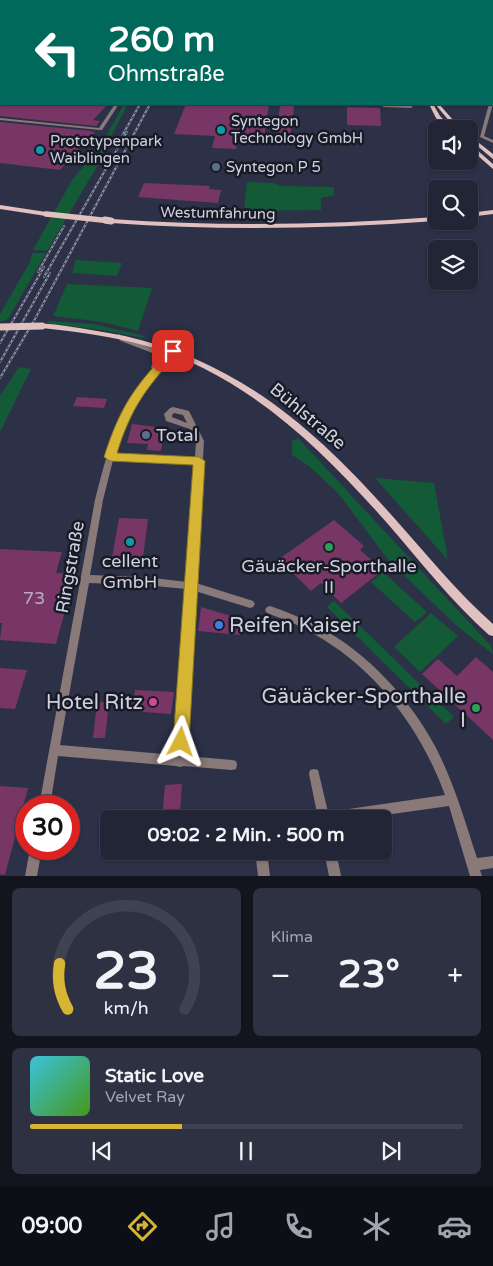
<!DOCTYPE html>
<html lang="de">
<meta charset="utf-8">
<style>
:root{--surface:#212536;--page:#2d3142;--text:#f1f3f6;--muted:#a2a5ad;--line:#3e4251;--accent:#d6b534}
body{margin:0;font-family:"Varela Round",sans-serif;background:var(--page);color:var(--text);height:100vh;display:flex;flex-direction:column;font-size:19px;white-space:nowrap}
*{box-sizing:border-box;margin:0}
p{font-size:16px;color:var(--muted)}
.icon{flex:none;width:28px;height:28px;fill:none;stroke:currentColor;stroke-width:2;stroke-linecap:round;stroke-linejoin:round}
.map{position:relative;height:876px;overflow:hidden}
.panel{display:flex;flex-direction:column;gap:12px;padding:12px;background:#12141e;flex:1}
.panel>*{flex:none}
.banner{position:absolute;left:0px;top:0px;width:494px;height:105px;box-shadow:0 1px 4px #0004,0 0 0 1px var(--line);background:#00695c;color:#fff;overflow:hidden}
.buttons{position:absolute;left:428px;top:120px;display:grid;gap:10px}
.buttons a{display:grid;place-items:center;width:50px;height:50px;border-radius:8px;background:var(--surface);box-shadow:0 1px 4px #0004,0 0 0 1px var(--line);font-size:25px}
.speed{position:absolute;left:15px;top:795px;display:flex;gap:10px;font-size:25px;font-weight:700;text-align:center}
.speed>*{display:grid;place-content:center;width:65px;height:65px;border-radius:50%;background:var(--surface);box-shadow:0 1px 4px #0004,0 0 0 1px var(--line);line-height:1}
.speed .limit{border:8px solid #d22;background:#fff;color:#111}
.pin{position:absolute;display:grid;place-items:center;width:42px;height:42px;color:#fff;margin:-21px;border-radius:10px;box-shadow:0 2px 8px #0006}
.me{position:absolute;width:55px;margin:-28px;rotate:4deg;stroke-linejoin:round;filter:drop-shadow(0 0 4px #0008)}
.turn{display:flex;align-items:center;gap:18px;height:105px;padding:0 25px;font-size:22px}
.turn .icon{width:65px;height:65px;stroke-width:2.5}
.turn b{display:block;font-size:35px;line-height:42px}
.big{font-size:38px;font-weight:700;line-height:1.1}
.panel .card{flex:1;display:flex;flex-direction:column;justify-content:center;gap:8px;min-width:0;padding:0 18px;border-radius:8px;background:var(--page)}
.panel .dial{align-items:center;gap:0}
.dial svg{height:130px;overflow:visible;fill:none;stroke:var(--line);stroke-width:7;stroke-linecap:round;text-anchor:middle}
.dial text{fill:var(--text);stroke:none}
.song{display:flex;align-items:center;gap:15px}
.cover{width:60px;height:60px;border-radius:8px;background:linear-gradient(135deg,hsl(190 70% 55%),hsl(100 70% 35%))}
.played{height:5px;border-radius:2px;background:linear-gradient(90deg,var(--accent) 35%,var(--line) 35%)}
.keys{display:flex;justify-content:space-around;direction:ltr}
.heat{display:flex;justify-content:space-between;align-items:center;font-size:28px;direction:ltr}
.panel .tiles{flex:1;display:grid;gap:12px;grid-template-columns:1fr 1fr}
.card:last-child{grid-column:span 2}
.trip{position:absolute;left:100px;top:810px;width:292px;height:50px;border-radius:8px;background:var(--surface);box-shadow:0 1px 4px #0004,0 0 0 1px var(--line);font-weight:700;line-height:50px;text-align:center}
.tab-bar{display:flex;height:80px;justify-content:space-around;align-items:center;background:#0d0f16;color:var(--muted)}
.tab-bar .icon{width:35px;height:35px}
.tab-bar .selected{color:var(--accent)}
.tab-bar b{font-size:22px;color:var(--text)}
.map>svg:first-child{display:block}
.green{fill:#135b37}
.building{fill:#783666}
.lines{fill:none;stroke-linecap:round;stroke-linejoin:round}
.minor{fill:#897a79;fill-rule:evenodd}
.major{fill:#e0c1bf;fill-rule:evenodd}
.rail-casing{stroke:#9194a6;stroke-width:2}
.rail{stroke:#181a25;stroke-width:1;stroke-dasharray:2.5;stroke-linecap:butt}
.major-bridge-far1{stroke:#e0c1bf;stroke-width:5.5}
.major-bridge{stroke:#e0c1bf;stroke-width:7}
.route{fill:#d6b534;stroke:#8b7622}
.culture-dot{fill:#0f9aa8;stroke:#181a25;stroke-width:2}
.service-dot{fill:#5c6f8a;stroke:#181a25;stroke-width:2}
.leisure-dot{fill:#2e9e5b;stroke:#181a25;stroke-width:2}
.shop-dot{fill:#3f7fe0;stroke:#181a25;stroke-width:2}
.hotel-dot{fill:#d1479c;stroke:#181a25;stroke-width:2}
.labels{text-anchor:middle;stroke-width:5;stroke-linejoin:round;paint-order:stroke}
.far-poi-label{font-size:15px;fill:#ced1e0;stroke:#181a25;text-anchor:start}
.far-street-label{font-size:15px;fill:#ced1e0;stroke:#181a25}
.street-label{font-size:18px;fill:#ced1e0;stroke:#181a25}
.poi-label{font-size:18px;fill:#ced1e0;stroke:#181a25}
.near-number-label{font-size:18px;fill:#b8aac2}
.near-poi-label{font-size:21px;fill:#ced1e0;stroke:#181a25;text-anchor:end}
</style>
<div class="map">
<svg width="493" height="876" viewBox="0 0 493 876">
<rect width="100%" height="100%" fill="#2c3148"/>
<path class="green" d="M 124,104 L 128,104 L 103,151 L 102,158 L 47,251 L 33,250 L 72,180 L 100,147 Z
M 247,182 L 274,183 L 280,186 L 334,187 L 334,195 L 321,198 L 321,210 L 244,211 Z
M 32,253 L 46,253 L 8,319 L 0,322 L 0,314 L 30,262 Z
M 76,260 L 122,263 L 117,276 L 72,273 Z
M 67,284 L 152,288 L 138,331 L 103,322 L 53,316 Z
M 49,321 L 93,324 L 145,336 L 143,338 L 102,330 L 46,323 Z
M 19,367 L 31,369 L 0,432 L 0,396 Z
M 298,438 L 491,646 L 493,654 L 457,626 L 389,561 L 338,493 L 309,466 L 292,455 L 292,441 Z
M 375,478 L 434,483 L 448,560 Z
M 383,572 L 427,612 L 415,622 L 371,582 Z
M 334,601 L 454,717 L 446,724 L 327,607 Z
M 431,613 L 458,636 L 420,672 L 394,647 Z"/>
<path class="building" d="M 0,104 L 108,104 L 93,120 L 100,121 L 96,126 L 0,116 Z
M 186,104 L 269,105 L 263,144 L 237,143 L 236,149 L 212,148 L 215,136 L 174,134 Z
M 280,106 L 294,106 L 291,133 L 276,133 Z
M 347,107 L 380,108 L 381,126 L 347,125 Z
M 0,122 L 91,131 L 95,133 L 60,170 L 0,163 Z
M 144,183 L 210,186 L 209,189 L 221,190 L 218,203 L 138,197 Z
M 77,397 L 107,399 L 104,408 L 73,406 Z
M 132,424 L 165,428 L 161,451 L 147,450 L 148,444 L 127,443 Z
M 119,518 L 148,519 L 142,565 L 111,564 Z
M 334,520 L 364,546 L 360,550 L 383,570 L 341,603 L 321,583 L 311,591 L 279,559 Z
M 0,549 L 62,552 L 56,573 L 75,574 L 56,644 L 0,640 L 2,623 L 0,623 Z
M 201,607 L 241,619 L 240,635 L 198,631 Z
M 476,657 L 493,672 L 493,740 L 422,674 L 438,659 L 457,676 Z
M 0,668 L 27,670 L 15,709 L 0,708 Z
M 135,690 L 174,692 L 171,714 L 131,711 Z
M 97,702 L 109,702 L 105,738 L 93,738 Z
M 182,784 L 180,812 L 191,812 L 190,819 L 162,819 L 165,785 Z
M 0,786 L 28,788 L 5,875 L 0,874 Z"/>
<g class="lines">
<path class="minor" d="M 23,0 L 41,0 L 39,1 Z
M 196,0 L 200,0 L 202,1 L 198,1 Z
M 282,0 L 306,0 L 308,1 L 281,1 Z
M 0,9 L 1,9 L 1,11 L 0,11 Z
M 0,19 L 1,19 L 1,21 L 0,21 Z
M 492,40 L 493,40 L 493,43 L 492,43 Z
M 0,46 L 1,46 L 1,48 L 0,48 Z
M 492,50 L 493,50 L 493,52 L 492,52 Z
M 0,72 L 1,72 L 1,74 L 0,74 Z
M 492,84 L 493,84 L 493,86 L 492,86 Z
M 492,94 L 493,94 L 492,98 Z
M 492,103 L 493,104 L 484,136 L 493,140 L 493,143 L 480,137 L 489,104 Z
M 115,104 L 119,104 L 102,130 L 100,130 L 0,120 L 0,118 L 99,128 Z
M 384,105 L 411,106 L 413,107 L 411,108 L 383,107 L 383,105 Z
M 119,334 L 125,339 L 160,351 L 161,359 L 171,350 L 173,349 L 176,351 C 167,363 155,374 146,387 C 131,407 122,431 115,454 L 195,458 L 196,441 L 190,429 L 166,421 L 164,414 L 170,408 L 173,407 L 189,411 L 204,441 L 196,583 L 250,600 L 253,601 L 255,604 L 253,607 L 250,608 L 195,591 L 186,756 L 232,760 L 236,761 L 237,765 L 236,769 L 232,770 L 183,766 L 180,767 L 176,766 L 58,756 L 50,806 L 39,806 L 95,500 C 108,448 119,411 153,369 L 151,367 L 155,360 L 155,354 L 121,341 L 116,336 ZM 174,413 L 183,415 L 187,423 L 172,417 L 172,415 ZM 113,460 L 195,464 L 187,582 L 145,577 L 90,575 L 103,500 ZM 89,583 L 145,585 L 186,589 L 175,755 L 60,745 Z
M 270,606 C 287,612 303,618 319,627 C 368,653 410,699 436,748 C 454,783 465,821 477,858 L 493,856 L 493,868 L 480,870 L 482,876 L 470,876 L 449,806 L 357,819 L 309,819 L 311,815 L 317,813 L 309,774 L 310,770 L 314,769 L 318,770 L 319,774 L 328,812 L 445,795 C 421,729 375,667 312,633 C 298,624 282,619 267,613 L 265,610 L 267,607 Z
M 30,849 L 42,849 L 37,876 L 25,876 Z
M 255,851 L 267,851 L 270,876 L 258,876 Z
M 324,851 L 336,851 L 341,876 L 329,876 Z"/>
<path class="major" d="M 429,104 L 433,104 L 440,116 L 453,129 L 448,129 L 436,118 Z
M 435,104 L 439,104 L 461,129 L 456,129 Z
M 469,135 L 493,154 L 493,159 L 469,139 Z
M 469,143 L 493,164 L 493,169 L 469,148 Z
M 0,205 L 46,212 L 49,214 L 46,216 L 0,209 Z
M 493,210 L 493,214 L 469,217 L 469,213 Z
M 436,217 L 436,221 C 327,229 220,231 111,223 L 108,221 L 111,219 C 220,227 327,225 436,217 Z
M 39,324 C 48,323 57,325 66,326 C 86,329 105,332 125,336 C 242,363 318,432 395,519 C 427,555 457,592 493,624 L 493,636 L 489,635 C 451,601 420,561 387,523 C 321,448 245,374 146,346 C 112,336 77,332 42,328 L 38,326 Z"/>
<g class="rail-casing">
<path id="rail" d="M 114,0 L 118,1
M 215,1 L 217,0
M 122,136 L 140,104
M 38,272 L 64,226
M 44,277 L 127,132
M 0,343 L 44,267
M 0,362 L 50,273
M 0,378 L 35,319 L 150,104"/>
</g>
<use href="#rail" class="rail"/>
<path class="major-bridge-far1" d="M 46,214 L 111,221"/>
<path class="major-bridge" d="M 105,220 L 111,221
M 0,327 L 42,326"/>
</g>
<path class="route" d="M 173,348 L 177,349 L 177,354 C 146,388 131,408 117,453 L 199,457 L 205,461 L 189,742 L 187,748 L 181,750 L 175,748 L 173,742 L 193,465 L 110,461 L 104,457 C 120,407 134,387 170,349 Z"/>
<g class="culture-dot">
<circle cx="221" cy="130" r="5"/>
<circle cx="40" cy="150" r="5"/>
<circle cx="130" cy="542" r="5"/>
</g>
<g class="service-dot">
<circle cx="216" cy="167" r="5"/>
<circle cx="146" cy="435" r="5"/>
</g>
<g class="leisure-dot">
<circle cx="329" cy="547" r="5"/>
<circle cx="476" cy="708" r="5"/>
</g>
<circle class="shop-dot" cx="219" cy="625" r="5"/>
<circle class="hotel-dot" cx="153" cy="702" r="5"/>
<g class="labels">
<g class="far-poi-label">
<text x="231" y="126">Syntegon<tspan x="231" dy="17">Technology GmbH</tspan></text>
<text x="50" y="146">Prototypenpark<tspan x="50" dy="17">Waiblingen</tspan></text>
<text x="226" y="172">Syntegon P 5</text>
</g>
<g class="far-street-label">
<text transform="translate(218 213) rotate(1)" y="5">Westumfahrung</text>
</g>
<g class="street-label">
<text transform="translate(308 416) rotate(40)" y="6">Bühlstraße</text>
<text transform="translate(70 567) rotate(-80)" y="6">Ringstraße</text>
</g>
<g class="poi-label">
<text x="156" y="441" text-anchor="start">Total</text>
<text x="130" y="567">cellent<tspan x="130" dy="21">GmbH</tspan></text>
<text x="329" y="572">Gäuäcker-Sporthalle<tspan x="329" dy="21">II</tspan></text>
</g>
<g class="near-number-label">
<text x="34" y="604">73</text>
</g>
<g class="near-poi-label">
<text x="229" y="632" text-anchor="start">Reifen Kaiser</text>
<text x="466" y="703">Gäuäcker-Sporthalle<tspan x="466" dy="24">I</tspan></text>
<text x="143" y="709">Hotel Ritz</text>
</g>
</g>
</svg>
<div class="buttons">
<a><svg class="icon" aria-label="sound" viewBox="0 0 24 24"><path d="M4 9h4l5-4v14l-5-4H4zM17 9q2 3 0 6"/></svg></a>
<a><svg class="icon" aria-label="search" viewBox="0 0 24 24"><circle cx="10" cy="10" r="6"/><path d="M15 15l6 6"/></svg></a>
<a><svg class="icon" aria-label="layers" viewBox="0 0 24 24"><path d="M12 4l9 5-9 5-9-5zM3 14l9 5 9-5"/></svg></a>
</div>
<div class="speed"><div class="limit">30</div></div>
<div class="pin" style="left:173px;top:351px;background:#d93025"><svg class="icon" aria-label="arrive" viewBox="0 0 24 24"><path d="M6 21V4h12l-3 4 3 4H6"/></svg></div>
<svg class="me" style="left:181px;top:742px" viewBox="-20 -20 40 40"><path d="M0-17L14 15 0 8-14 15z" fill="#d6b534" stroke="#fff" stroke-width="4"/></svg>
<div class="trip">09:02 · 2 Min. · 500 m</div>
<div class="banner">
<div class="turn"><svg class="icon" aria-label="left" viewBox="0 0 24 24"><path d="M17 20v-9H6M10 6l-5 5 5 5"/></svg><div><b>260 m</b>Ohmstraße</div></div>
</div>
</div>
<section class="panel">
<div class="tiles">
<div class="card dial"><svg viewBox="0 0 100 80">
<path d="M14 69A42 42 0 1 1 86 69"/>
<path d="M14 69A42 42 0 0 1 9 41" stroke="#d6b534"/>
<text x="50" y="56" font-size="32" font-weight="700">23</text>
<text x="50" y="72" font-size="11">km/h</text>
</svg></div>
<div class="card"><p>Klima</p>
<div class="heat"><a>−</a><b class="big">23°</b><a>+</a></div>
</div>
<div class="card">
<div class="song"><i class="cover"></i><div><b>Static Love</b><p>Velvet Ray</p></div></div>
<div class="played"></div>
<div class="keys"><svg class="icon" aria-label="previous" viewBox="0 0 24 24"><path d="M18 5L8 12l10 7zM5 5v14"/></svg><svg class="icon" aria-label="pause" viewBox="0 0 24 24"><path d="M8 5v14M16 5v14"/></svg><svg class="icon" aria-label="next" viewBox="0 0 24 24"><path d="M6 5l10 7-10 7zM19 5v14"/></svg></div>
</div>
</div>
</section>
<nav class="tab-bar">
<b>09:00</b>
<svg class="icon selected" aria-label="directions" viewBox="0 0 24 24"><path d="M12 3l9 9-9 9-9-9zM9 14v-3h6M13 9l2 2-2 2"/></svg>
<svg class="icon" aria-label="music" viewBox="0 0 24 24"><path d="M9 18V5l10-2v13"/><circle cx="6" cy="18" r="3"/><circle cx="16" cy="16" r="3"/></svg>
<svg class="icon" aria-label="phone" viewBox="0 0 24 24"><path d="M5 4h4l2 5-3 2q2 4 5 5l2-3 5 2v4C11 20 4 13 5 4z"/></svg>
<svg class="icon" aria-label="climate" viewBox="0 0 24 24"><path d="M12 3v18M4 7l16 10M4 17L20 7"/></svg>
<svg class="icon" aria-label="car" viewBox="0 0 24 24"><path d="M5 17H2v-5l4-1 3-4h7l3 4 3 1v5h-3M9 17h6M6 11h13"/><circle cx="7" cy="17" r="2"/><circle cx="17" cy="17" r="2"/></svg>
</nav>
